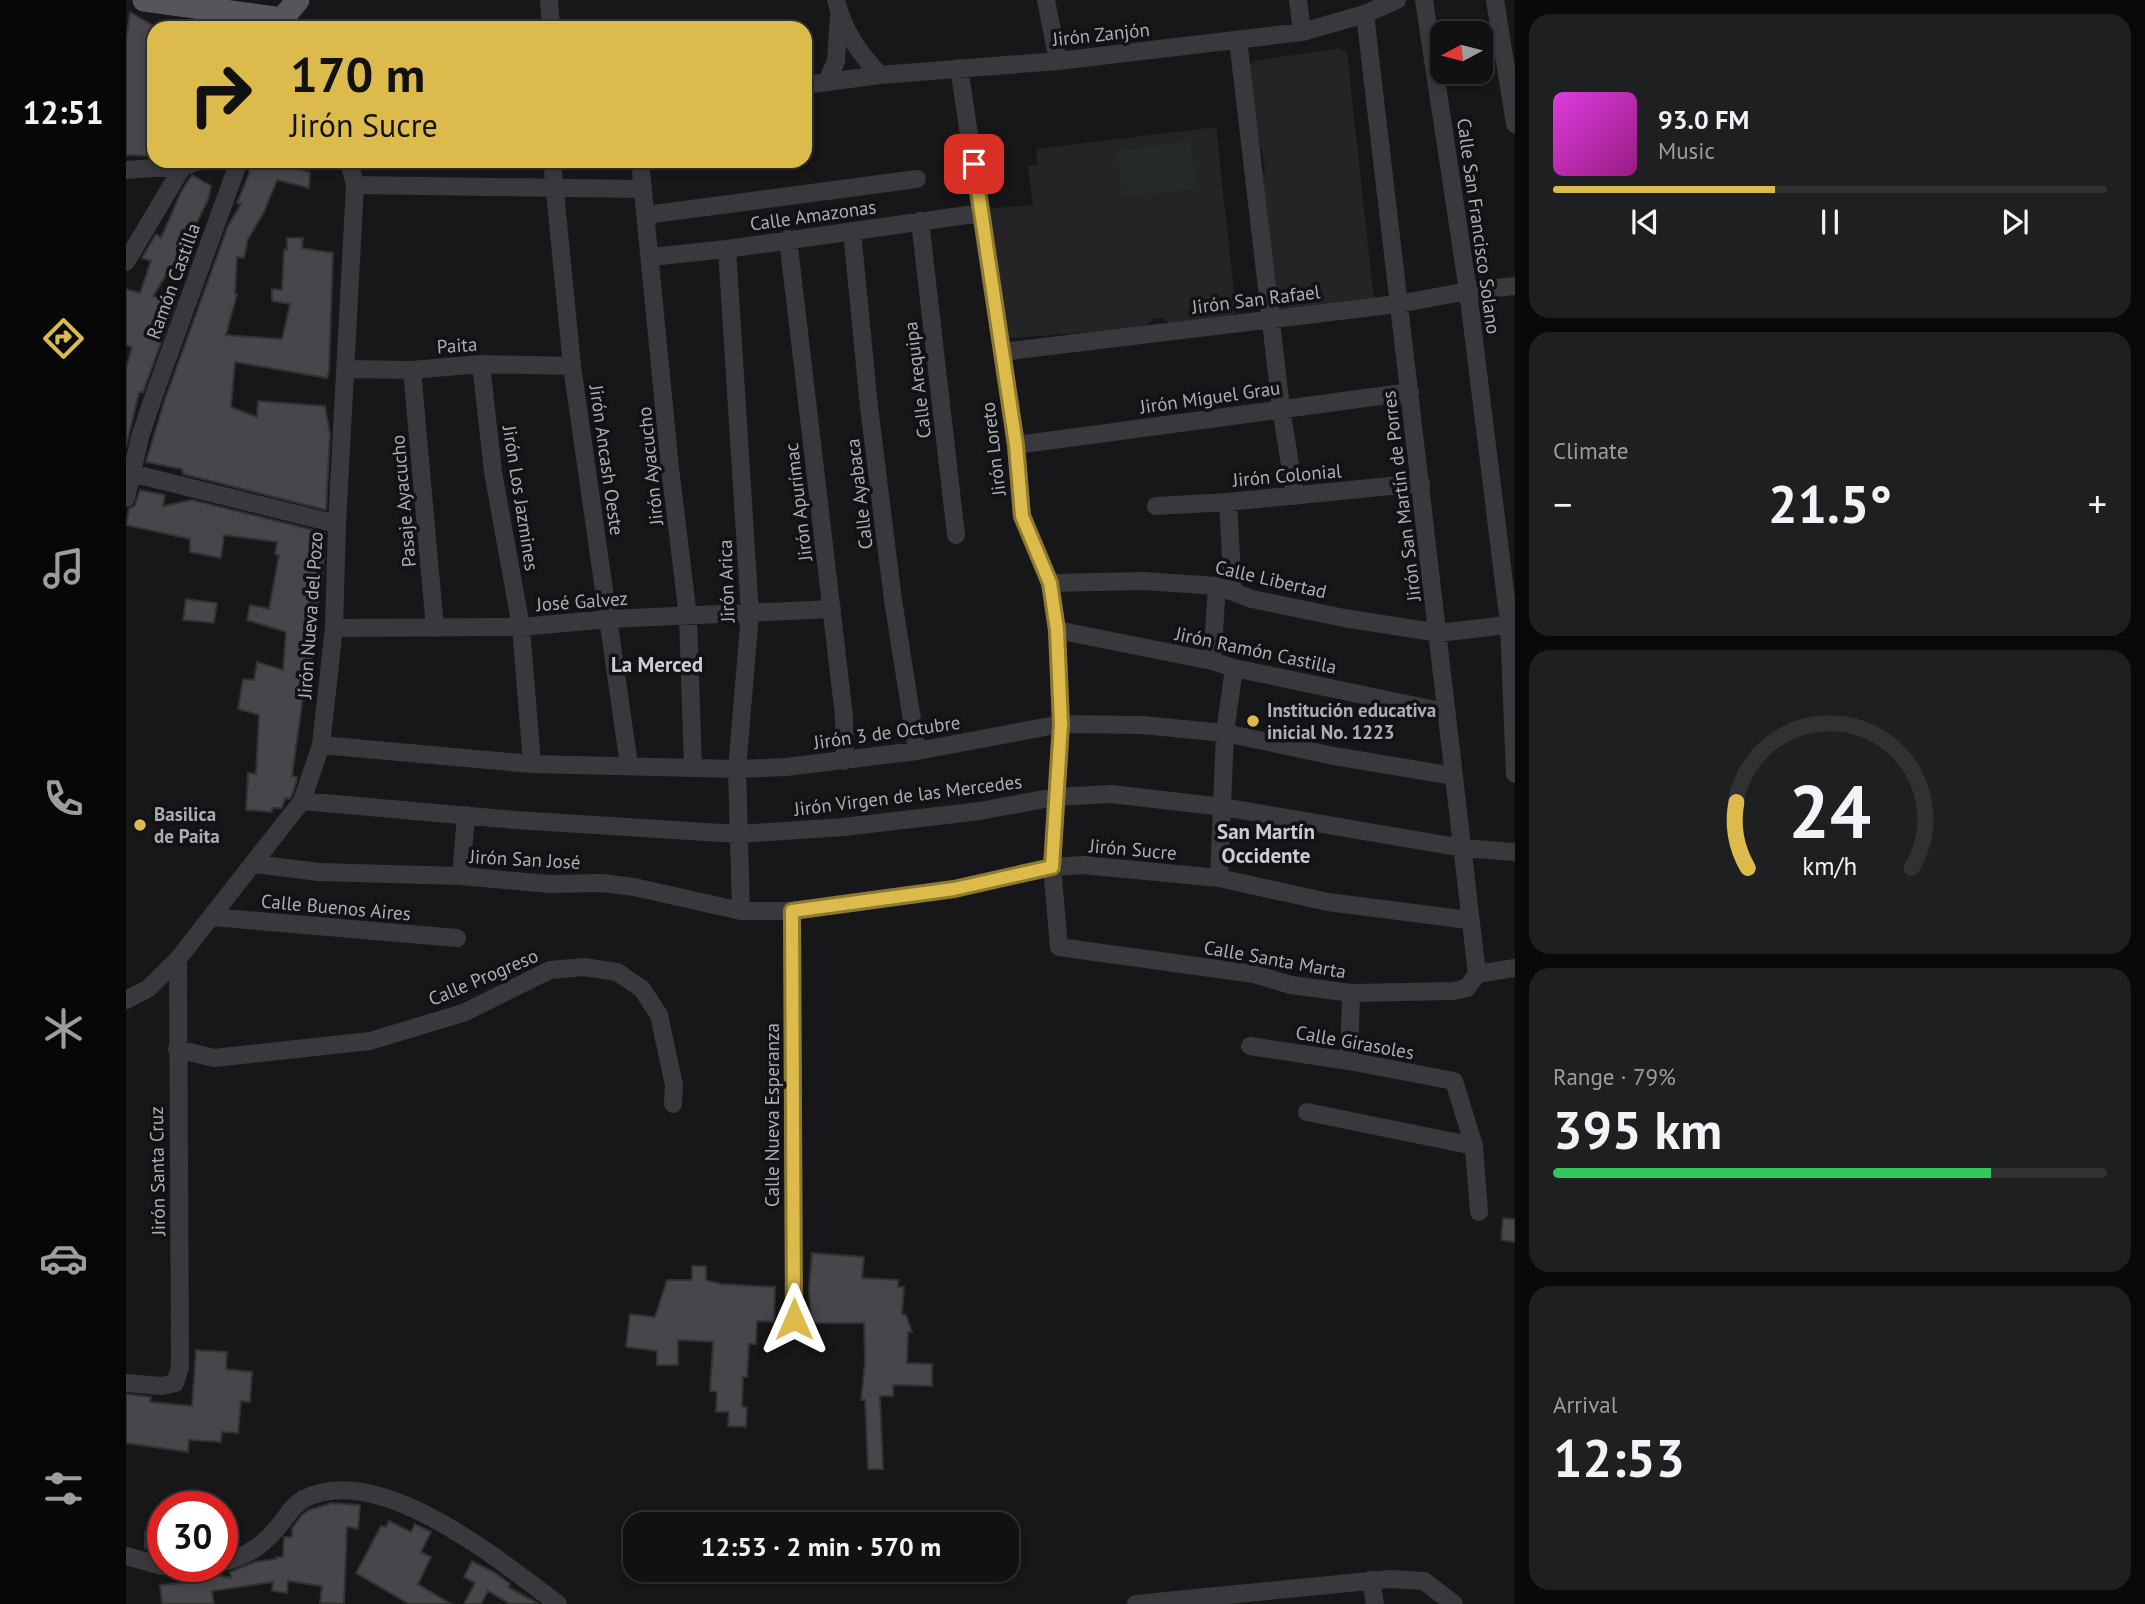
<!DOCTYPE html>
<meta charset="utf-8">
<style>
:root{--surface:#111113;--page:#1e1f21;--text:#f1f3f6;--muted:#9c9da0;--line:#303133;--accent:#dcbb4c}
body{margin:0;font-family:"PT Sans",sans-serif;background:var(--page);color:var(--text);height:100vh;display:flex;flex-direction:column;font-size:26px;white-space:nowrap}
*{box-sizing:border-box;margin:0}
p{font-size:23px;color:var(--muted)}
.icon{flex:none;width:38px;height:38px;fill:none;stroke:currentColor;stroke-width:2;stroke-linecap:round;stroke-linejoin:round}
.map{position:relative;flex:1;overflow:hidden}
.side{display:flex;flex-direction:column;gap:14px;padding:14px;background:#09090a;width:630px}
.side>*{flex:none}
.banner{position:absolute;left:21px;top:21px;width:665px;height:147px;border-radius:21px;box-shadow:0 4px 10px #0003,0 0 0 2px var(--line);background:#dcbb4c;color:#111;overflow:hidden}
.needle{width:46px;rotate:263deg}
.tools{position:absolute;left:1304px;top:21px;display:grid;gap:14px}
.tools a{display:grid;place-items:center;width:63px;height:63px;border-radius:14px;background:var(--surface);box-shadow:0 4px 10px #0003,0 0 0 2px var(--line);font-size:35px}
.speed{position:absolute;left:21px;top:1491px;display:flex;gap:14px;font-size:35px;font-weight:700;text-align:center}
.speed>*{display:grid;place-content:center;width:91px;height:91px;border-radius:50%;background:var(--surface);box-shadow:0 4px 10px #0003,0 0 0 2px var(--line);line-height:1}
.speed .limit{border:10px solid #d22;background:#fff;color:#111}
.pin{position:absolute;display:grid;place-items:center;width:60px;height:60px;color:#fff;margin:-30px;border-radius:14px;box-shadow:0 4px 10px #0006}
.me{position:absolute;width:77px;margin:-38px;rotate:0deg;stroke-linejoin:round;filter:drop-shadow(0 0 5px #0008)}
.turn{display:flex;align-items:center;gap:24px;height:147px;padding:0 28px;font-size:32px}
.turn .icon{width:91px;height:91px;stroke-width:2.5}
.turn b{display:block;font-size:49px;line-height:60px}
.big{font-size:52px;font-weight:700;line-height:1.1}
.side .tile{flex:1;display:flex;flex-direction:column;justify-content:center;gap:10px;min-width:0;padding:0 24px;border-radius:21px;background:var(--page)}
.side .dial{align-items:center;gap:0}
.dial svg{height:182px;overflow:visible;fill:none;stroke:var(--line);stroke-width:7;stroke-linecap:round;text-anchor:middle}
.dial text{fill:var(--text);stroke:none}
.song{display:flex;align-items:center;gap:21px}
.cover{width:84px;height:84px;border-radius:10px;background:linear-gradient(135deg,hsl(300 70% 55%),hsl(310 70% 35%))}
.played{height:7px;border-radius:4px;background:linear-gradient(90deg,var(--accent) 40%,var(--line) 40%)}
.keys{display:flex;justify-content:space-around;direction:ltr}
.heat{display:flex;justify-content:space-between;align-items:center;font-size:38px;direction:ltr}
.charge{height:10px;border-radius:5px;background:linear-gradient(90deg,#34c759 79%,var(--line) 0)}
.trip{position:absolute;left:497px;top:1512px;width:396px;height:70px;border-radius:21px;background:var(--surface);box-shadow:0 4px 10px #0003,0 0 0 2px var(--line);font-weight:700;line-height:70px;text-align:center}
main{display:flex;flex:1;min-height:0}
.tab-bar{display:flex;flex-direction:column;width:126px;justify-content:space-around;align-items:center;background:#070708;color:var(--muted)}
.tab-bar .icon{width:49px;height:49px}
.tab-bar .active{color:var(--accent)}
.tab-bar b{font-size:32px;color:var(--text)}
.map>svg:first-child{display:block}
.built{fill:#242326}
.green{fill:#242a25}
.building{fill:#47474b;stroke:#323134;stroke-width:2}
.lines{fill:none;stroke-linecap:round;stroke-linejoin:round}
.minor{stroke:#39393d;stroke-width:18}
.major{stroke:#55565c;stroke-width:23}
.route-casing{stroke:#8f7a31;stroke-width:18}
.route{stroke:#dcbb4c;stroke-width:12}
.poi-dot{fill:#dcbb4c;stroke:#121214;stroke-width:2.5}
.labels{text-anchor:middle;stroke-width:7;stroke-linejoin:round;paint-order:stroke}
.street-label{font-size:19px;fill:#abadb7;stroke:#121214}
.poi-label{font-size:19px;font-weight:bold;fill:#abadb7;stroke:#121214;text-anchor:start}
.neighbourhood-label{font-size:21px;font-weight:bold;fill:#cbcdd4;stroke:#121214}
</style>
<main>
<nav class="tab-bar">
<b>12:51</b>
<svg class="icon active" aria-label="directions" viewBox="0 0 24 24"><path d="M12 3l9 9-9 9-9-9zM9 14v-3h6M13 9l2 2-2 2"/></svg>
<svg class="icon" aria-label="music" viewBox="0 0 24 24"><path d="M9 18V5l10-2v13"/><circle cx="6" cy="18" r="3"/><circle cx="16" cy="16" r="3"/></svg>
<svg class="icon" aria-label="phone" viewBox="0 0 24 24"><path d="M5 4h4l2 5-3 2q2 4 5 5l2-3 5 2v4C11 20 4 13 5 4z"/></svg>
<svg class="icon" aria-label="climate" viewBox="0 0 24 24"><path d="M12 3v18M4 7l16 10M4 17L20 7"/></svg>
<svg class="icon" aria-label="car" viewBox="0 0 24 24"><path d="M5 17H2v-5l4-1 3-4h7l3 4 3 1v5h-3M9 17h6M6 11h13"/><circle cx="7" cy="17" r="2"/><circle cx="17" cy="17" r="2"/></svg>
<svg class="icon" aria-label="filters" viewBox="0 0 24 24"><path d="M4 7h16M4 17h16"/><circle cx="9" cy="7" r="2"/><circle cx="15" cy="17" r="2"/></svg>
</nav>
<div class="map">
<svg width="1389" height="1604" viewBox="0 0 1389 1604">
<rect width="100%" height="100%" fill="#171719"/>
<path class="built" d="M 1214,48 L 1221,54 L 1248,298 L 1147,312 L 1133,179 L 1139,172 L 1136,149 L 1129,146 L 1121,68 L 1128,61 Z
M 1090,127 L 1110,311 L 1106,317 L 1045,325 L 1037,318 L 1027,319 L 1019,328 L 874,339 L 854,209 L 907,205 L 902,166 L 912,165 L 910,149 Z"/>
<path class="green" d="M 1065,142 L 1070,188 L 996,197 L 991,150 Z"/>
<path class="building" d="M 4,12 L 26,25 L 28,156 L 0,155 L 0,40 Z
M 125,161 L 137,161 L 184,172 L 183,188 L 151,180 L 138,212 L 122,239 L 118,258 L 111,257 L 109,294 L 111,294 L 100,335 L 156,339 L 164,304 L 146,301 L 146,289 L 156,290 L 158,250 L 161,250 L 161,238 L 177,238 L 176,248 L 207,253 L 203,371 L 201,378 L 109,362 L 105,407 L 131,417 L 132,401 L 199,406 L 204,434 L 200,510 L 57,474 L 56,469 L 20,462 L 38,402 L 102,226 L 115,204 L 111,203 L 123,174 Z
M 66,175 L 85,186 L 82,200 L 68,228 L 60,226 L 54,252 L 66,256 L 63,264 L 56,273 L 44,269 L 27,296 L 50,302 L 17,392 L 13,392 L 0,447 L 0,369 L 6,347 L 0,345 L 0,289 L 14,293 L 25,261 L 16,258 L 30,234 L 35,238 L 55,192 Z
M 14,490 L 39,495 L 37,506 L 66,500 L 199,533 L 196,584 L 185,640 L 188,641 L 184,678 L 181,689 L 178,689 L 166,776 L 171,777 L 170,783 L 166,795 L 163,799 L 159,798 L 156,808 L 146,808 L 146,812 L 120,810 L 122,773 L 130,774 L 133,715 L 112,709 L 117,679 L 128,680 L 131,662 L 157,670 L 160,632 L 121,620 L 124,605 L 143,609 L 153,555 L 149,554 L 151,542 L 98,535 L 95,558 L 64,552 L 64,539 L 0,525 L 3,509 L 9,505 Z
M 60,599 L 91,603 L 88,623 L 57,620 Z
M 1377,1218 L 1389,1219 L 1389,1242 L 1375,1240 Z
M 686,1253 L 738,1257 L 736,1278 L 772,1280 L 772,1287 L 778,1287 L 776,1314 L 780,1315 L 786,1332 L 782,1332 L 781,1363 L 806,1364 L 806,1386 L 767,1385 L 767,1396 L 754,1396 L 757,1469 L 742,1469 L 739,1400 L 735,1400 L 739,1362 L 738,1323 L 685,1323 L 683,1289 Z
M 566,1266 L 580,1266 L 580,1280 L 595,1284 L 649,1287 L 648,1322 L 631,1321 L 630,1344 L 623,1344 L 621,1377 L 617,1377 L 616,1406 L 621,1408 L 620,1427 L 602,1426 L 603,1412 L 590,1412 L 591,1392 L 584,1391 L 587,1342 L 552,1340 L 552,1365 L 531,1365 L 531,1351 L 500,1347 L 504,1314 L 529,1317 L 541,1280 L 566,1280 Z
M 70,1350 L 101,1352 L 100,1369 L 126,1372 L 124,1402 L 115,1401 L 112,1433 L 96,1432 L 95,1442 L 63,1440 L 62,1452 L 0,1443 L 0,1394 L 25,1397 L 24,1402 L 66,1406 Z
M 206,1503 L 234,1505 L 232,1529 L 221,1527 L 218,1604 L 194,1603 L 196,1586 L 162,1581 L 161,1593 L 146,1591 L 147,1582 L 86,1591 L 88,1604 L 36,1604 L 34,1585 L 69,1582 L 68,1577 L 77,1576 L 81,1573 L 105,1578 L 104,1572 L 129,1562 L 150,1559 L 150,1557 L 157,1557 L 158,1537 L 166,1537 L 166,1528 L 176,1515 L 183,1510 Z
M 263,1521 L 285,1532 L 289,1524 L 305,1532 L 295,1552 L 305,1557 L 292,1584 L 325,1604 L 283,1604 L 230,1573 L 255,1526 L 260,1527 Z
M 19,1532 L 37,1532 L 37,1548 L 19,1548 Z
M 346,1561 L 371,1574 L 384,1584 L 382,1587 L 413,1604 L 384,1604 L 362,1591 L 355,1604 L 338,1604 L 349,1583 L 338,1577 Z"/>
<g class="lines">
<path class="minor" d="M 423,0 L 425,28
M 710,0 C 717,30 733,53 754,75
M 920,0 L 932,61
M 1172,0 L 1176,32
M 1298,0 L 1342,291 L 1383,624 L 1389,774
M 1369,0 L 1389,124
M 1239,14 L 1351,974
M 1112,40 L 1155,408 L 1169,496
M 833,68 L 890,445 L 896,516 L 924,583 L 931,630 L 935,724 L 926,867 L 933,947 L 1128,974 L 1165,985 L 1225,993 L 1327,991 L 1341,988 L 1351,974
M 701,82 L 710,61 L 713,16
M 679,85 L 754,75 L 932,61 L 1176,32 L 1239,14 L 1271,0
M 426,161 L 446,366 L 503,765
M 514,161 L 544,468 L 562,617 L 567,767
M 0,170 L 57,166 L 74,161
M 229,185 L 517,189
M 520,215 L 791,179
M 794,221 L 830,535
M 726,231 L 743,407 L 767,600 L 791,751
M 662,239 L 718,716 L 719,761
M 601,249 L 624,613 L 611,769 L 615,911
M 525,257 L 601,249 L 855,213
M 0,262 L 60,161
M 876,352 L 1272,304 L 1342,291 L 1389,286
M 355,364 L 367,472 L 395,627 L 406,764
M 219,369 L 286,370 L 355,364 L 446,366
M 286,370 L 309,628
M 890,445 L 1284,392
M 5,473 L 211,524
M 0,498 L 14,437 L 27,398 L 113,161
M 1102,502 L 1107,592
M 1030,506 L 1102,502 L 1295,483
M 924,583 L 1018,581 L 1091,586 L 1126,599 L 1218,618 L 1313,633 L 1389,624
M 208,628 L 395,627 L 483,619 L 706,609
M 931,630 L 1086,661 L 1108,668 L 1319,712
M 1086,661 L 1091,586
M 195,745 L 406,764 L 611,769 L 660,767 L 791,751 L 935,724 L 1016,725 L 1099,733 L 1208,756 L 1328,776
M 176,801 L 389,820 L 612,834 L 718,827 L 854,811 L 929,797 L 985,794 L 1097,807 L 1337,848 L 1389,852
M 128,864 L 193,872 L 335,876 L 423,884 L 476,883 L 508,887 L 615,911 L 666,911 L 828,889 L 926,867 L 957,865 L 1093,878 L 1202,902 L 1343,920
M 335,876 L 340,815
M 1093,878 L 1099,733 L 1108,668
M 666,911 L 668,1319
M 86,917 L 331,938
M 1351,974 L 1389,968
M 0,1000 L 23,988 L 52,959 L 176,801 L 195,745 L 208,628 L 211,524 L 229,185 L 223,161
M 1124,1046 L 1223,1061 L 1328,1081 L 1348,1146 L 1353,1212
M 51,1049 L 88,1058 L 244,1041 L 337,1013 L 424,970 L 458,967 L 491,972 L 516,989 L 533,1015 L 548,1085 L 547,1104
M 1223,1061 L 1225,993
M 1181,1112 L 1348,1146
M 0,1383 L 36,1386 L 49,1383 L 54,1367 L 52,959
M 0,1556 L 36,1566 L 72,1566
M 96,1562 C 122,1557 140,1543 156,1522 C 163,1513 167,1505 178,1499 C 253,1460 374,1561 432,1604
M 1245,1580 L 1249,1604
M 1010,1604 L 1264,1579 L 1298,1581 L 1328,1604"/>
<path class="major" d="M 18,0 L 156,19 L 172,0"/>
</g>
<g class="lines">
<g class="route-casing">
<path id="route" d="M 668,1319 L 666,911 L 828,889 L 926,867 L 935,724 L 931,630 L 924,583 L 896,516 L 890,445 L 848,164"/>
</g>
<use href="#route" class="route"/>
</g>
<g class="poi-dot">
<circle cx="1127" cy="721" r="7"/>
<circle cx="14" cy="825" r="7"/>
</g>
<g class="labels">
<g class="street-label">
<text transform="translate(975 34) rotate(-6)" y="7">Jirón Zanjón</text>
<text transform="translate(687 215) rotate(-8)" y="7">Calle Amazonas</text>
<text transform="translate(1353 226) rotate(82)" y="7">Calle San Francisco Solano</text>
<text transform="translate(47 281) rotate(-70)" y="7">Ramón Castilla</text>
<text transform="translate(1130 299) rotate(-7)" y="7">Jirón San Rafael</text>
<text transform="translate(331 345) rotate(-4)" y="7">Paita</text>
<text transform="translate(791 380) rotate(-97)" y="7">Calle Arequipa</text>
<text transform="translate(1084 397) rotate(-8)" y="7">Jirón Miguel Grau</text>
<text transform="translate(867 449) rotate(-97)" y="7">Jirón Loreto</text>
<text transform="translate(481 460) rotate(82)" y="7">Jirón Ancash Oeste</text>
<text transform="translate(524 466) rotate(-96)" y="7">Jirón Ayacucho</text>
<text transform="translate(1161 475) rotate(-5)" y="7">Jirón Colonial</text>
<text transform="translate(733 494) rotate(-97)" y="7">Calle Ayabaca</text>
<text transform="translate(1275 496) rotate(-97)" y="7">Jirón San Martín de Porres</text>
<text transform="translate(395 498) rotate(81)" y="7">Jirón Los Jazmines</text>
<text transform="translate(277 501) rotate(-95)" y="7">Pasaje Ayacucho</text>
<text transform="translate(672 502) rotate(-97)" y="7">Jirón Apurímac</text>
<text transform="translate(1145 579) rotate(13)" y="7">Calle Libertad</text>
<text transform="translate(600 581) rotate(-92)" y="7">Jirón Arica</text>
<text transform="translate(456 601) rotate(-4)" y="7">José Galvez</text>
<text transform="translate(184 615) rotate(-86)" y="7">Jirón Nueva del Pozo</text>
<text transform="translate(1130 650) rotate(12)" y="7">Jirón Ramón Castilla</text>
<text transform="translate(761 732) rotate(-8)" y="7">Jirón 3 de Octubre</text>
<text transform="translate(782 795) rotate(-7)" y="7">Jirón Virgen de las Mercedes</text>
<text transform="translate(1007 849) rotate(5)" y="7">Jirón Sucre</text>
<text transform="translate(399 859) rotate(3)" y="7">Jirón San José</text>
<text transform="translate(210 907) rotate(5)" y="7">Calle Buenos Aires</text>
<text transform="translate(1149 959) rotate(10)" y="7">Calle Santa Marta</text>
<text transform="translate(357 977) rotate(-23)" y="7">Calle Progreso</text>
<text transform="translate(1229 1042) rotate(10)" y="7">Calle Girasoles</text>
<text transform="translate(646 1115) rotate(-90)" y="7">Calle Nueva Esperanza</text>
<text transform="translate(31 1171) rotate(-91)" y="7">Jirón Santa Cruz</text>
</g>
<g class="poi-label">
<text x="1141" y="717">Institución educativa<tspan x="1141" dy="22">inicial No. 1223</tspan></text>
<text x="28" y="821">Basilica<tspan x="28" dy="22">de Paita</tspan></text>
</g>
<g class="neighbourhood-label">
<text x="531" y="672">La Merced</text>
<text x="1140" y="839">San Martín<tspan x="1140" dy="24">Occidente</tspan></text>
</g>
</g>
</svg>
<div class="tools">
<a><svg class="needle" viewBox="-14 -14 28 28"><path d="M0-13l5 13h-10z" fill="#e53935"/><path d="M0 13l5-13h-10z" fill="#9c9da0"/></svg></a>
</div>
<div class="speed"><div class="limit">30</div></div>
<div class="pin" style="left:848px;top:164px;background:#d93025"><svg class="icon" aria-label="arrive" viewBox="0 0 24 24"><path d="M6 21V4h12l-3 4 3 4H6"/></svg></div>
<svg class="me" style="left:668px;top:1319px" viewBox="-20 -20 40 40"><path d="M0-17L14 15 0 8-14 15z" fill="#dcbb4c" stroke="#fff" stroke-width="4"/></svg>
<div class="trip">12:53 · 2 min · 570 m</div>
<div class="banner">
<div class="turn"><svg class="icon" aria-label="right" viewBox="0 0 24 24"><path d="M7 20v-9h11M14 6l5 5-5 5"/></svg><div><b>170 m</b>Jirón Sucre</div></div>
</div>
</div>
<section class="side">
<div class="tile">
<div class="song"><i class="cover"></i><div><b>93.0 FM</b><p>Music</p></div></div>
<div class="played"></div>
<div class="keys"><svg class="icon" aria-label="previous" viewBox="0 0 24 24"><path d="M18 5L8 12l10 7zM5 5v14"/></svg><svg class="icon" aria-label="pause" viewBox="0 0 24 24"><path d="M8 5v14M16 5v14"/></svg><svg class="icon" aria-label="next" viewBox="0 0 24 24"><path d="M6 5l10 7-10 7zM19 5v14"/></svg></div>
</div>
<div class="tile"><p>Climate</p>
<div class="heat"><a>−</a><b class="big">21.5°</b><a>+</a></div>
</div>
<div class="tile dial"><svg viewBox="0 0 100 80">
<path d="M14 69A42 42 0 1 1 86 69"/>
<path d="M14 69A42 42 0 0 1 9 40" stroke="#dcbb4c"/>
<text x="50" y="56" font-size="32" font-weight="700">24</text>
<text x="50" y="72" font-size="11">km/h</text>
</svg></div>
<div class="tile"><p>Range · 79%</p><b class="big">395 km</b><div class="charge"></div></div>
<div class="tile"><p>Arrival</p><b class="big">12:53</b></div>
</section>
</main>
